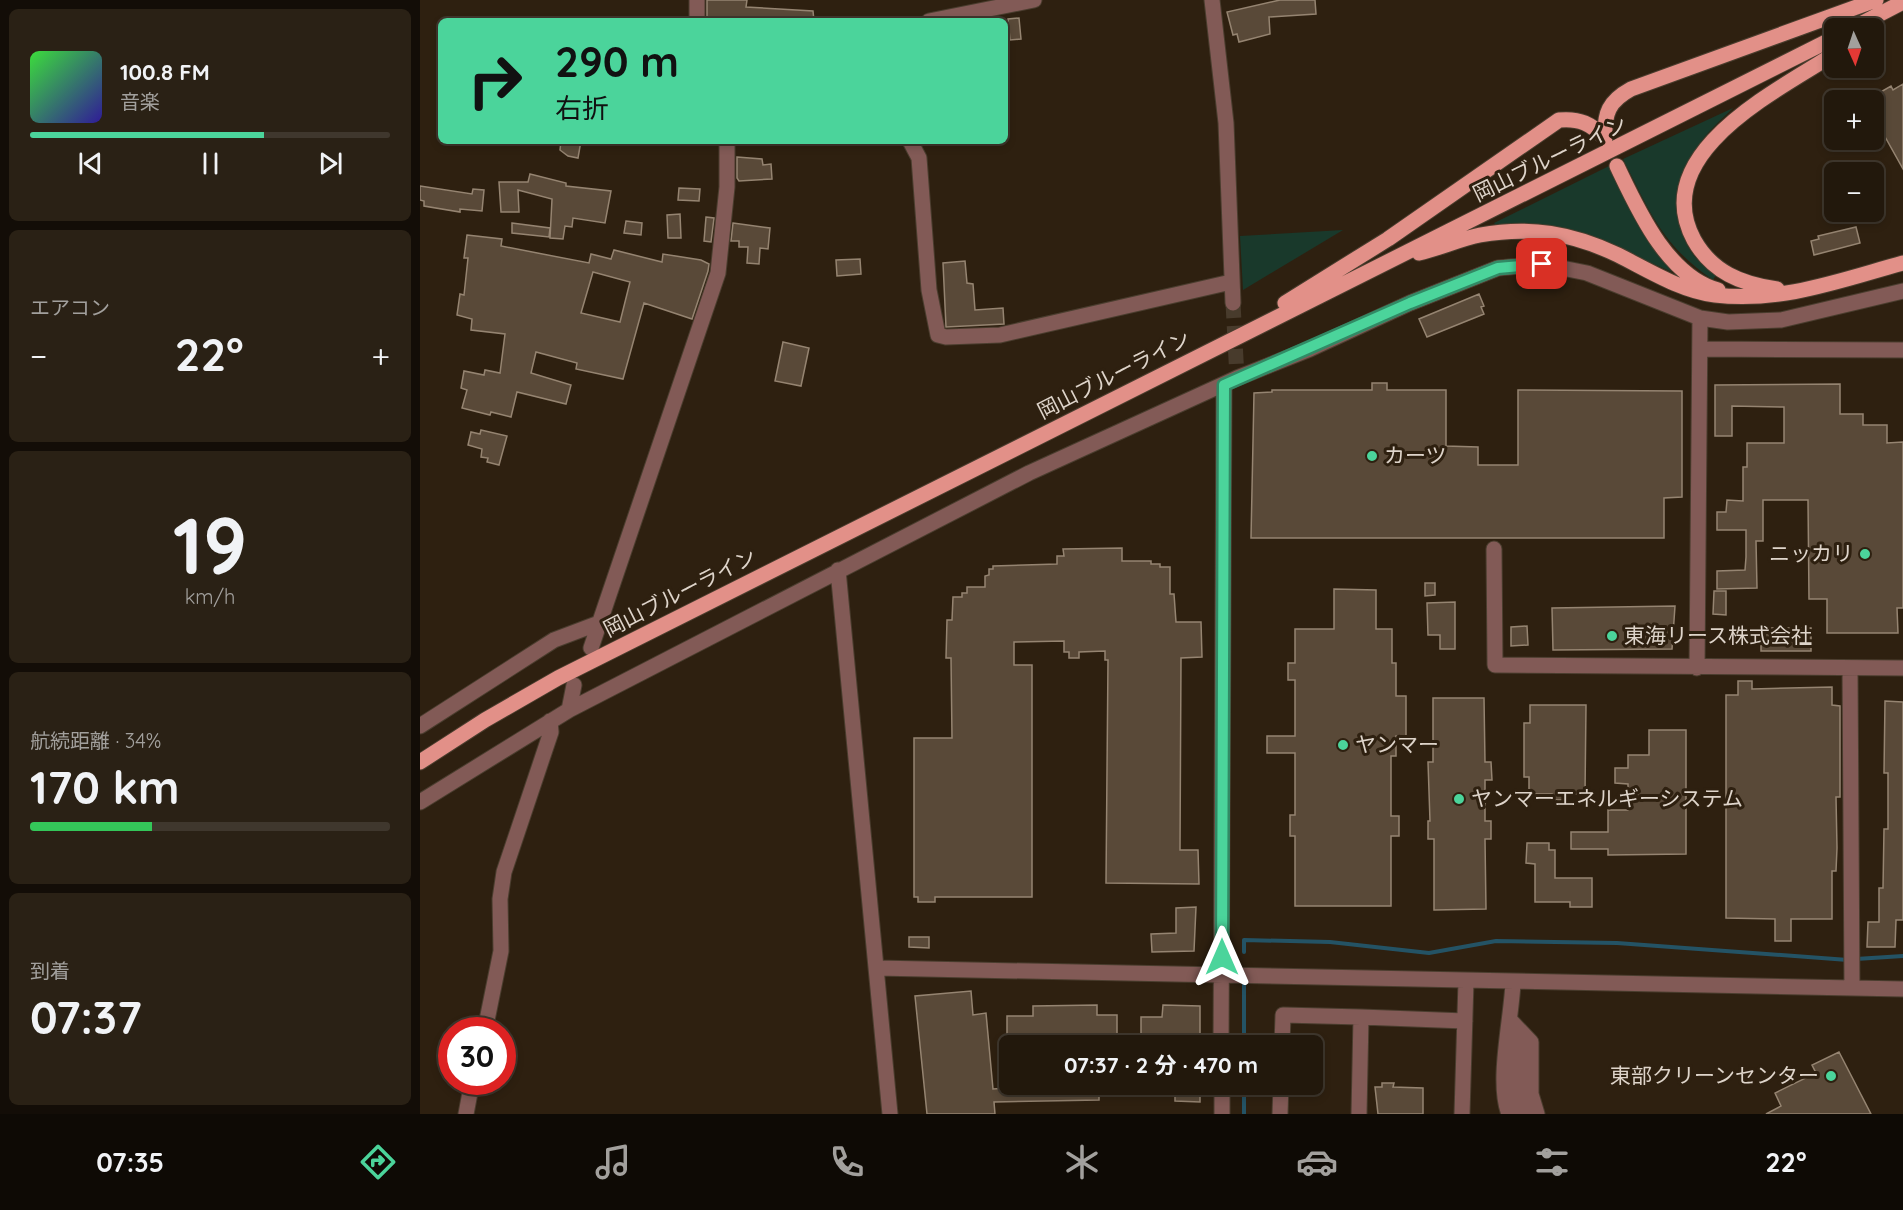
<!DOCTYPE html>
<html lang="ja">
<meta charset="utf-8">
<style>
:root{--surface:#22180c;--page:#2a2115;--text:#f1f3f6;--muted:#a2a09d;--line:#3f372d;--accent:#4bd49b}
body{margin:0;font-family:Quicksand,"Noto Sans JP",sans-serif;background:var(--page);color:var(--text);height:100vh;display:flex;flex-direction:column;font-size:22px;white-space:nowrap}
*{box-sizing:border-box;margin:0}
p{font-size:20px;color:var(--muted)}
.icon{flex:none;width:33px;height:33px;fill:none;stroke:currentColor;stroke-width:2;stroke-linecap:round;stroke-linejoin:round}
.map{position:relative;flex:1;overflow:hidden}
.side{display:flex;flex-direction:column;gap:9px;padding:9px;background:#130d07;width:420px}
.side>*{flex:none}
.guide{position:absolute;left:18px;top:18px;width:570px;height:126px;border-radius:9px;box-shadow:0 3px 9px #0003,0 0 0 2px var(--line);background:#4bd49b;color:#111;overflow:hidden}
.needle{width:39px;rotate:177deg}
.fabs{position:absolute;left:1404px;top:18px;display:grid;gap:12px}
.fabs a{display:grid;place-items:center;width:60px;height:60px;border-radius:9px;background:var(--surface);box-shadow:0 3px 9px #0003,0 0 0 2px var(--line);font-size:30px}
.speed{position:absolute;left:18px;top:1017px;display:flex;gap:12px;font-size:30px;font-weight:700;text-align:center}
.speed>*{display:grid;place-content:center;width:78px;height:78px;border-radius:50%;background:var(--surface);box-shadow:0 3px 9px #0003,0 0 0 2px var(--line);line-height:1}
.speed .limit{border:9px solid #d22;background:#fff;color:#111}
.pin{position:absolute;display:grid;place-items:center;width:51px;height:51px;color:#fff;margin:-26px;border-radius:12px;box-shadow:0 3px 9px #0006}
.me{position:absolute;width:66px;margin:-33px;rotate:0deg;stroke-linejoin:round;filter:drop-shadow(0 0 4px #0008)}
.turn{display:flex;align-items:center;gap:21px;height:126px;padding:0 18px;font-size:27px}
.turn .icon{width:78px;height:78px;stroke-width:2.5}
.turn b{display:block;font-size:42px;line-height:51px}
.big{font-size:45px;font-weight:700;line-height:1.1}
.side .widget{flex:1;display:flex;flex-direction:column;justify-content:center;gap:9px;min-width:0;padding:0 21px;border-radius:9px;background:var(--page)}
.side .dial{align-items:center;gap:0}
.dial b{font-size:78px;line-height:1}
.song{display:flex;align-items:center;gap:18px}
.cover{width:72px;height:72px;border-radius:9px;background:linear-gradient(135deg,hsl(120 70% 55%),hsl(250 70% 35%))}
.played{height:6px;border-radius:3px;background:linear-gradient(90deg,var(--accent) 65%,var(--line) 65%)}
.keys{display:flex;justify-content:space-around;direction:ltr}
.heat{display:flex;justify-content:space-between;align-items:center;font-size:33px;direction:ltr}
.charge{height:9px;border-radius:4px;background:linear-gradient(90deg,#34c759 34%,var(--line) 0)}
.trip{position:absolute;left:579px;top:1035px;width:324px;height:60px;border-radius:9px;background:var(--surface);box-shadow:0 3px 9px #0003,0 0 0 2px var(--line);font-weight:700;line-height:60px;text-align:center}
.tab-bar{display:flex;height:96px;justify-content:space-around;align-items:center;background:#0e0a05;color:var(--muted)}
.tab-bar .icon{width:42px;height:42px}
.tab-bar .on{color:var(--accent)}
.tab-bar b{font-size:27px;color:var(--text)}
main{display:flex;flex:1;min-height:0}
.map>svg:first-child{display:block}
.green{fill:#19392b}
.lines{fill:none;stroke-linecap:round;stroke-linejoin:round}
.stream{stroke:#245365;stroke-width:4}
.building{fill:#594938;stroke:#958471;stroke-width:1.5;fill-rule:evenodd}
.minor-tunnel{stroke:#483b2c;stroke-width:15;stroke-dasharray:15 8;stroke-linecap:butt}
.minor-casing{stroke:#4a3d2e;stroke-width:17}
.major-casing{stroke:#4a3d2e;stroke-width:17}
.minor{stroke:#825a56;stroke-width:15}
.major{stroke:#e29088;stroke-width:15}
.route-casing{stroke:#318a65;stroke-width:15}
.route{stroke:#4bd49b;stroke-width:10}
.poi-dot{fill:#4bd49b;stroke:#2e2010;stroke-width:2}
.labels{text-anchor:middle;stroke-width:6;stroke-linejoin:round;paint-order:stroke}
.street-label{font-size:21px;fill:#ded4ca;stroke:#2e2010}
.poi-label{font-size:21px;fill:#ded4ca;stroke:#2e2010;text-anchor:start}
</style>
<main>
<section class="side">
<div class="widget">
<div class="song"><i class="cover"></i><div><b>100.8 FM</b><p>音楽</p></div></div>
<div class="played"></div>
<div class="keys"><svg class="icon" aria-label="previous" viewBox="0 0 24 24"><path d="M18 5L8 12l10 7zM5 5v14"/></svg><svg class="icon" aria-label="pause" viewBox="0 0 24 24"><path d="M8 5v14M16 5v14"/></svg><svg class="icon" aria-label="next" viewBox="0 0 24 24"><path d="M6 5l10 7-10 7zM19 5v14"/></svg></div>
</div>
<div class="widget"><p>エアコン</p>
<div class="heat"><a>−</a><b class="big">22°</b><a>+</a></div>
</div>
<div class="widget dial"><b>19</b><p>km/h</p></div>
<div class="widget"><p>航続距離 · 34%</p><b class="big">170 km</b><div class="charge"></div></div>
<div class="widget"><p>到着</p><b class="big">07:37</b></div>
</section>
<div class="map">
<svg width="1483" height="1114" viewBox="0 0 1483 1114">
<rect width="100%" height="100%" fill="#2e2010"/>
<path class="green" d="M 1313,108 C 1300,121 1285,134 1276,149 C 1256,182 1250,226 1275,257 C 1281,264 1290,270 1296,275 L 1293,280 C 1242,245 1230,212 1203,159 Z
M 1189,166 L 1211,211 L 1252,272 L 1192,246 L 1077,227 L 1074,223 Z
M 923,230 L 823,290 L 820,236 Z"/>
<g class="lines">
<path class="stream" d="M 824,952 L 824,940 L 910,942 L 1009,953 L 1076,941 L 1197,943 L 1428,960
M 1436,959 L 1483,956
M 824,980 L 824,1046
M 824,1084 L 824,1114"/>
</g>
<path class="building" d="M 287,0 L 327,0 L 326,7 L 393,11 L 394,21 L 287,21 Z
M 860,0 L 895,0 L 896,14 L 849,17 L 850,34 L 819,42 L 817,34 L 813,35 L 807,12 Z
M 599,18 L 601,39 L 590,40 L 588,19 Z
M 1483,84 L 1483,169 L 1454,117 L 1454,99 L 1461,95 L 1459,93 L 1471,86 L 1473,90 Z
M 141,141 L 161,141 L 158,158 L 148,156 L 140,150 Z
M 317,157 L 342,159 L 343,165 L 351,164 L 352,179 L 319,181 L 317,178 Z
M 110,174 L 146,183 L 146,186 L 191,191 L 185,223 L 153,218 L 152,227 L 145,226 L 143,239 L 130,238 L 132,199 L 98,190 L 99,212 L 81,212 L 79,182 L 108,182 Z
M 0,186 L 52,194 L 53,189 L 64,190 L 62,211 L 40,209 L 40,212 L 4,206 L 4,201 L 0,200 Z
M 259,188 L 280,189 L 279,201 L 258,200 Z
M 260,214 L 261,238 L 248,238 L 247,215 Z
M 286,217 L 294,218 L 291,242 L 284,241 Z
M 206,221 L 222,223 L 221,235 L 204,233 Z
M 92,223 L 130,228 L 129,237 L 92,233 Z
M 313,223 L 350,228 L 348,249 L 340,248 L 339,264 L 327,263 L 328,247 L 319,247 L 319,241 L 311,241 Z
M 1436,227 L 1440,243 L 1394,255 L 1391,241 L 1399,239 L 1398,236 Z
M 47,235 L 82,239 L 81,246 L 169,263 L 171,254 L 191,259 L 194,250 L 242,262 L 243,254 L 281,260 L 289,264 L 288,271 L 272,319 L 224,303 L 203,379 L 156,369 L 157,363 L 116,352 L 111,373 L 151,385 L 146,404 L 97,392 L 91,417 L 71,412 L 70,415 L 42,408 L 47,390 L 41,388 L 44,371 L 64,375 L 65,370 L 80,373 L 85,334 L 51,330 L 52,319 L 37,315 L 40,294 L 44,295 L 48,258 L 44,258 ZM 173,272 L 210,282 L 200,322 L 161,313 Z
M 440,259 L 441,274 L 417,276 L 416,260 Z
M 545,261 L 547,283 L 553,284 L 555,310 L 583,308 L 584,324 L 526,327 L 523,263 Z
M 1059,294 L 1064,306 L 1061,307 L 1064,314 L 1007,337 L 999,319 Z
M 363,342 L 389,348 L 381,386 L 355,381 Z
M 952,383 L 967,383 L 967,390 L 1026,390 L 1026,446 L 1058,447 L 1058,465 L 1098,465 L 1098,390 L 1262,391 L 1262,497 L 1244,498 L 1244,538 L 831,538 L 834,393 L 852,392 L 852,390 L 952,390 Z
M 1420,384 L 1420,414 L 1443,414 L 1443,425 L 1467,425 L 1467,443 L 1483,442 L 1483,608 L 1477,608 L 1478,633 L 1407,633 L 1407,599 L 1389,599 L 1388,500 L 1343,500 L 1343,541 L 1336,541 L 1337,588 L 1297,589 L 1297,571 L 1325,570 L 1326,557 L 1326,530 L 1297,530 L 1297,512 L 1306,512 L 1307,500 L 1323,501 L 1323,467 L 1327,467 L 1327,443 L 1364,443 L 1364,407 L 1312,406 L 1312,436 L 1295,436 L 1295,385 Z
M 61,430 L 87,436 L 79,465 L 67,462 L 68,458 L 61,457 L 62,449 L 48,445 L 51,432 L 60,434 Z
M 702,548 L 702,561 L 731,561 L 731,564 L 740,564 L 740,567 L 750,567 L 750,594 L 754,594 L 756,622 L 781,622 L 782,657 L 761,658 L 760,850 L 778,850 L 779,884 L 686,883 L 688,660 L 685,660 L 685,651 L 659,652 L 659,658 L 649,658 L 649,652 L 644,652 L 644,641 L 594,642 L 594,665 L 612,665 L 612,897 L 515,897 L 515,902 L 498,902 L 498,897 L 494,897 L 494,738 L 532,738 L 531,658 L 526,658 L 527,620 L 532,620 L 533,597 L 542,597 L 542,593 L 547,593 L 547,587 L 565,587 L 565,576 L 569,575 L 569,569 L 573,569 L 573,566 L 637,564 L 637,556 L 644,556 L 643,549 Z
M 1005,583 L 1015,583 L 1015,595 L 1005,596 Z
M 914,589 L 956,590 L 956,629 L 972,629 L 972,663 L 976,663 L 976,696 L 986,696 L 986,736 L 976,736 L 976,756 L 971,756 L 971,816 L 979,816 L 979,836 L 971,836 L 971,906 L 875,906 L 875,836 L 870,836 L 870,815 L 875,815 L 875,753 L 847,753 L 847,736 L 875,736 L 875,680 L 868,680 L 868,663 L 875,663 L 875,629 L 914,629 Z
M 1294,591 L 1306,591 L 1306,615 L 1293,614 Z
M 1035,602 L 1035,649 L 1020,649 L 1020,635 L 1008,635 L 1007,603 Z
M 1255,606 L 1252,649 L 1133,650 L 1132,608 Z
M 1107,626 L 1108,645 L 1091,646 L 1091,627 Z
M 1341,628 L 1391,628 L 1391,651 L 1341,651 Z
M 1318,681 L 1332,681 L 1332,689 L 1412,687 L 1412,705 L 1420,706 L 1420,797 L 1416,797 L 1417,848 L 1416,871 L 1412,871 L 1412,919 L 1371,919 L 1371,941 L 1355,941 L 1355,919 L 1306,918 L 1306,695 L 1318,695 Z
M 1013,698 L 1064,698 L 1065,762 L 1071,762 L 1072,780 L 1065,780 L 1065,821 L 1071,821 L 1071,839 L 1065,839 L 1066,909 L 1014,910 L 1014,839 L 1008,839 L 1008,821 L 1010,821 L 1008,762 L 1013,762 Z
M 1465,701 L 1483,702 L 1483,920 L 1476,920 L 1475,947 L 1447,947 L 1448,922 L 1459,922 L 1459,888 L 1463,888 L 1464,829 L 1468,829 L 1468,773 L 1464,773 Z
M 1110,705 L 1166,705 L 1165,794 L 1144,794 L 1144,800 L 1132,800 L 1132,794 L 1109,794 L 1109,777 L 1104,777 L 1104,723 L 1110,723 Z
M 1229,730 L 1266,730 L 1266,854 L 1188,855 L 1188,849 L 1151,849 L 1151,832 L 1188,832 L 1188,810 L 1208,810 L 1208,784 L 1195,783 L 1195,768 L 1208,768 L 1208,755 L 1229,755 Z
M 1107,843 L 1129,843 L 1129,850 L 1135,850 L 1135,878 L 1172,878 L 1172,907 L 1150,907 L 1150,902 L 1115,902 L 1115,864 L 1106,863 Z
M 776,907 L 774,951 L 732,952 L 731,934 L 756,933 L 756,908 Z
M 489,937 L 509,937 L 509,948 L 489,947 Z
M 551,991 L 553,1015 L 566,1013 L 573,1089 L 587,1088 L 587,1084 L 679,1084 L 679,1100 L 574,1102 L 575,1114 L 507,1114 L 495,996 Z
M 677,1005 L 677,1015 L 697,1015 L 697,1046 L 587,1046 L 587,1016 L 613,1016 L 613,1006 Z
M 743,1005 L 780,1006 L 780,1046 L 721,1046 L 721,1017 L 742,1017 Z
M 1419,1052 L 1451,1114 L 1346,1114 L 1361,1106 L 1355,1093 L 1396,1073 L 1392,1065 Z
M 962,1083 L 974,1083 L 973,1087 L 1003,1088 L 1003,1114 L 958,1114 L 955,1087 L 962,1087 Z
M 755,1084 L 780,1084 L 780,1102 L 755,1101 Z"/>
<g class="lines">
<path class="minor-tunnel" d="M 813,303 L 817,378"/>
<g class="minor-casing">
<path id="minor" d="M 277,0 L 277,21
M 792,0 L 806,123 L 813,303
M 509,21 L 614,0
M 490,141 L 499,158 L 509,290 L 518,335 L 526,337 L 580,335 L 811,282
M 1280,349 L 1483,350
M 1074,549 L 1075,665 L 1483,668
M 418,570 L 470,1114
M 171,648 L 298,273 L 307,187 L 307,141
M 1277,668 L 1280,318
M 1430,668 L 1432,988
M 149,710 L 154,685
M 0,726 L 134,640 L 179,623
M 0,802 L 149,710 L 609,473 L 817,378 L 890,349 L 990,303 L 1078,268 L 1122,264 L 1167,273 L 1280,318 L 1308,322 L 1361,320 L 1483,291
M 457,968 L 1483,989
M 941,1017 L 1045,1021
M 1091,1021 L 1111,1042 L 1111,1094 L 1117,1114
M 1093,1027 C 1104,1055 1092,1086 1103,1114
M 65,1030 L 81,951 L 80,899 L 84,872 L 131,732 L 130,721
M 801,1046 L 804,385
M 862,1046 L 863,1015 L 941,1017 L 939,1114
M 802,1084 L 802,1114
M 46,1114 L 52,1082
M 860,1114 L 861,1084
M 1042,1114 L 1046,981
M 1089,1114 C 1076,1082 1092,1017 1093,982"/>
</g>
<g class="major-casing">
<path id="major" d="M 1433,28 L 1483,2
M 1185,138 C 1184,113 1189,101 1211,89 L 1456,0
M 1197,166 C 1218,210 1247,276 1298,290
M 999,253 C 1020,248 1040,239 1060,235 C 1110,226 1152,233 1198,255 C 1228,270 1261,291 1295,295 C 1361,303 1421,280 1483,263
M 1357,289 C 1321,284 1292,272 1274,240 C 1227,153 1359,90 1414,54
M 865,303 L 968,239 L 1139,120 C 1160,118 1171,124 1185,138
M 0,762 L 65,720 L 138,678 L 1414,38"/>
</g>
<use href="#minor" class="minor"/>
<use href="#major" class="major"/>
</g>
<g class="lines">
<g class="route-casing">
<path id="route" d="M 802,957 L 804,385 L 990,303 L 1078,268 L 1122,264"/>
</g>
<use href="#route" class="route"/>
</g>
<g class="poi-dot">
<circle cx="952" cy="456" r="6"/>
<circle cx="1445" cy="554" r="6"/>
<circle cx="1192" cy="636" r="6"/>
<circle cx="923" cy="745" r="6"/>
<circle cx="1039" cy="799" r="6"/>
<circle cx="1411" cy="1076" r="6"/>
</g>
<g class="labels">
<g class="street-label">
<text transform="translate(1130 159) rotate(-26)" y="7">岡山ブルーライン</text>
<text transform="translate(694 375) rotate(-27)" y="7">岡山ブルーライン</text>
<text transform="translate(260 593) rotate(-27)" y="7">岡山ブルーライン</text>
</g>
<g class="poi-label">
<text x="964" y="463">カーツ</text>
<text x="1433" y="561" text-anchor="end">ニッカリ</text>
<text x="1204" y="643">東海リース株式会社</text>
<text x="935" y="752">ヤンマー</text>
<text x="1051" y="806">ヤンマーエネルギーシステム</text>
<text x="1399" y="1083" text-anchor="end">東部クリーンセンター</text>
</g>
</g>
</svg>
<div class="fabs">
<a><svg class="needle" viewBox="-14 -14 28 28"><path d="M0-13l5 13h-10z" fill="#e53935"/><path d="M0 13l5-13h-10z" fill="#a2a09d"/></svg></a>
<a>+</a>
<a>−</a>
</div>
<div class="speed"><div class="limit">30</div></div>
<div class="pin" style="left:1122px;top:264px;background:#d93025"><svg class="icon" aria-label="arrive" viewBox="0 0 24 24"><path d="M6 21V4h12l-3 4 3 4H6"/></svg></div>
<svg class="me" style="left:802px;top:957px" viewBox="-20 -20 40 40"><path d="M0-17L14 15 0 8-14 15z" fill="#4bd49b" stroke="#fff" stroke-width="4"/></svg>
<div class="trip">07:37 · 2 分 · 470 m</div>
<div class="guide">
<div class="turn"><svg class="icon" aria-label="right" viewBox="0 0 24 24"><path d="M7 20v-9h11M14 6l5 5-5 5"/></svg><div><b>290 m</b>右折</div></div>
</div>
</div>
</main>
<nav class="tab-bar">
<b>07:35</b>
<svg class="icon on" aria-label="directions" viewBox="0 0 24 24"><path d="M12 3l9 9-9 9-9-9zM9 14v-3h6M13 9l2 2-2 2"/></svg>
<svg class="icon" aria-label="music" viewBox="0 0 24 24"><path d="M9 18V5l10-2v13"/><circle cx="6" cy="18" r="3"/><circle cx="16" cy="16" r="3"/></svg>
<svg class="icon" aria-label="phone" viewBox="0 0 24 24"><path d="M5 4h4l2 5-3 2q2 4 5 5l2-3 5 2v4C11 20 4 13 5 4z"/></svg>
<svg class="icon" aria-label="climate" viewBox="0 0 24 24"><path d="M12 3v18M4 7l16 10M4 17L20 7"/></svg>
<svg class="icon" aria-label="car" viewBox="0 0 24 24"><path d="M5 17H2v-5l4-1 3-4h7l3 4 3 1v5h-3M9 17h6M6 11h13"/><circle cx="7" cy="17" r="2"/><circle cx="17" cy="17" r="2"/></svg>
<svg class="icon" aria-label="filters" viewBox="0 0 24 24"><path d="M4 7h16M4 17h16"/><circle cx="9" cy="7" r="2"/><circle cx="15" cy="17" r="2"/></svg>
<b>22°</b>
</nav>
